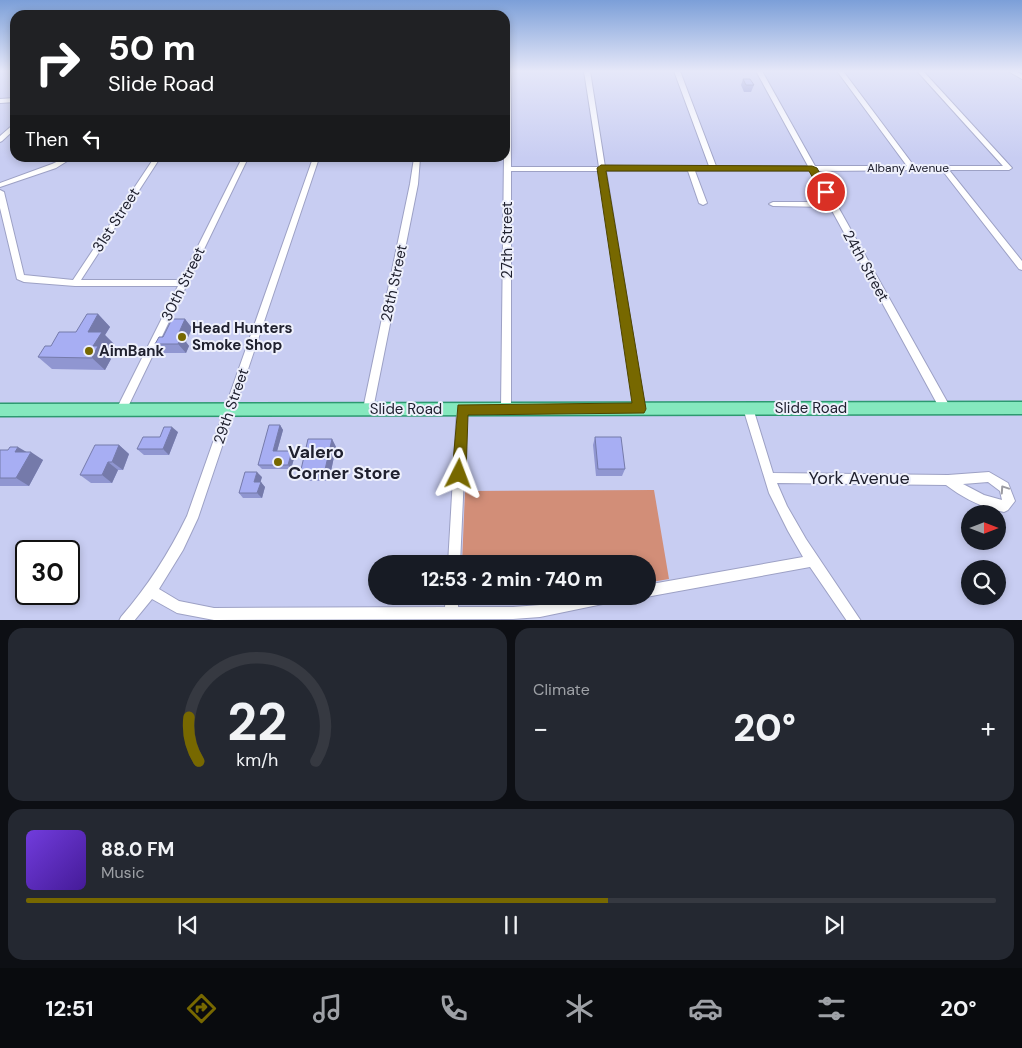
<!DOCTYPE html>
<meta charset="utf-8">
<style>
:root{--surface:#171b24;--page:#242831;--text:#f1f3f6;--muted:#9ea1a6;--line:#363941;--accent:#776800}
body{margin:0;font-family:"DM Sans",sans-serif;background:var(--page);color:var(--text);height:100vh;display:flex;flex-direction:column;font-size:19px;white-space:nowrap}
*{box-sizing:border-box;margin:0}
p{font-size:16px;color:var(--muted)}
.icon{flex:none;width:28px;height:28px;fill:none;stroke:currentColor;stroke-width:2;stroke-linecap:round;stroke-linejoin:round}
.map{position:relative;height:620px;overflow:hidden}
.panel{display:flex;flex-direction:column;gap:8px;padding:8px;background:#0d0f14;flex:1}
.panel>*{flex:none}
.guide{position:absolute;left:10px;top:10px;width:500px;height:152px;border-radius:15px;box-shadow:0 2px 8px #0003;background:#202124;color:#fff;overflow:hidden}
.needle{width:32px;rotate:90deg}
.controls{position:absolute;left:961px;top:505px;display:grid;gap:10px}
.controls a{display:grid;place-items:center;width:45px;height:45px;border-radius:50%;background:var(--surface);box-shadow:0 2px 8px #0003;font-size:25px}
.speed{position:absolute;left:15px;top:540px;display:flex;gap:10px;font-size:25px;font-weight:700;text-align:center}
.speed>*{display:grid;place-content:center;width:65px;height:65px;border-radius:50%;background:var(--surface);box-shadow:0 2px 8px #0003;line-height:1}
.speed .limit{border:2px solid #111;border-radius:8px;background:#fff;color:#111}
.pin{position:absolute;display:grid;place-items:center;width:42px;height:42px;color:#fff;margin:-21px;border:2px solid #fff;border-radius:50%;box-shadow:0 1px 5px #0007}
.me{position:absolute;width:55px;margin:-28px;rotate:3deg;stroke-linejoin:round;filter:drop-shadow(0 0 4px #0008)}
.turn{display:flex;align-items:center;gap:18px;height:105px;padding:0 15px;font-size:22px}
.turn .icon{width:65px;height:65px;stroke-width:2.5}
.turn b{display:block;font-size:35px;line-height:42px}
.then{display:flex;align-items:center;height:48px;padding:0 15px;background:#0003;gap:10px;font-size:19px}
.big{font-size:38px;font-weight:800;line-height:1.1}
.panel .widget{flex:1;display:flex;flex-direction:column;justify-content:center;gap:8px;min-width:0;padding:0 18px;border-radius:15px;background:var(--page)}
.panel .dial{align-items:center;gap:0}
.dial svg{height:130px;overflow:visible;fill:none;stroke:var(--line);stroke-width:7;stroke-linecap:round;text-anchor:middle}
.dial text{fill:var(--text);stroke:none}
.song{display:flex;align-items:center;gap:15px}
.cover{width:60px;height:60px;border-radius:8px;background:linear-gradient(135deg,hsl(260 70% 55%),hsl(260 70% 35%))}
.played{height:5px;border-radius:2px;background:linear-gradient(90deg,var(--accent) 60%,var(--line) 60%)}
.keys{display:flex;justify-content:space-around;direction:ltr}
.heat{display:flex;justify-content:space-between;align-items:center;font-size:28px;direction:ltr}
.panel .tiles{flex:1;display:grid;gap:8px;grid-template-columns:1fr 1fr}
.widget:last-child{grid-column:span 2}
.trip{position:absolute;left:368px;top:555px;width:288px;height:50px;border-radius:25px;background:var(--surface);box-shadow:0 2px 8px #0003;font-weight:800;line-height:50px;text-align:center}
.dock{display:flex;height:80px;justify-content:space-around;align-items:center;background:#090b0e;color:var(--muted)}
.dock .icon{width:35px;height:35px}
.dock .selected{color:var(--accent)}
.dock b{font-size:22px;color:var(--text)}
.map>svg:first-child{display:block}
.green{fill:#d28e78}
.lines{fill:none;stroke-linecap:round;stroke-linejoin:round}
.minor-casing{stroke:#9da1c5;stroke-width:2}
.major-casing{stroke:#2d9970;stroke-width:3}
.minor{fill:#fff;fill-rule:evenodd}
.major{fill:#85e8be;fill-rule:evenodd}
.wall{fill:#9096d1}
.shaded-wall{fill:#757aaa}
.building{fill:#a7aef3;stroke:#757aaa}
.oneway{stroke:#9b9ba1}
.route{fill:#776800;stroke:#4d4400}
.poi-dot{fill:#776800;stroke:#eef0fc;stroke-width:2}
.labels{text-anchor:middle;stroke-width:4;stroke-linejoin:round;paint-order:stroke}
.far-street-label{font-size:12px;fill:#20212f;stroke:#eef0fc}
.street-label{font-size:15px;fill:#20212f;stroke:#eef0fc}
.poi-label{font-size:15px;font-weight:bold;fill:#20212f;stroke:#eef0fc;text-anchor:start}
.near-poi-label{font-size:18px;font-weight:bold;fill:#20212f;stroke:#eef0fc;text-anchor:start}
.near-street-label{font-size:18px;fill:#20212f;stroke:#eef0fc}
</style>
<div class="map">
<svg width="1022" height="621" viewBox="0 0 1022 621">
<rect width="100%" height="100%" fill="#c8cdf2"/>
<path class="green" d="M 654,490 L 669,579 L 646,583 L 646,564 L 462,564 L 465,491 Z
M 460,596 L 574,596 L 535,604 L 466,604 Z"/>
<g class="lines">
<g class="minor-casing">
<path id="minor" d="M 505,71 L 511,71 L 511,167 L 599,167 L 584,71 L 590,71 L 605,167 L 709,166 L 674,71 L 680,71 L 716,166 L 808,166 L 756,71 L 762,71 L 815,166 L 907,166 L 837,71 L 843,71 L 914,166 L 1003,166 L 917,71 L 923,71 L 1012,168 L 1009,170 L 949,170 L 1022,261 L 1022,270 L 1019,269 L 942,170 L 818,171 L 949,405 L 950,408 L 949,411 L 945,412 L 941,411 L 830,207 L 773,206 L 769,204 L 773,202 L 828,202 L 810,171 L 695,171 L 707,203 L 703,205 L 699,203 L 688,171 L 606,171 L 645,409 L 644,412 L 640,413 L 636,412 L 599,171 L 511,171 L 511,409 L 510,412 L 506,413 L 502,412 L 501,409 Z
M 1008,71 L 1016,71 L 1022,75 L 1022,79 Z
M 15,98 L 15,102 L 0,103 L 0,99 Z
M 15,123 L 15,129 L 2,141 L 0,142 L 0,136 Z
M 65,158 L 72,158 L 56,168 L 0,187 L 0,183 L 52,164 Z
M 154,158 L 160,158 L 81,280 L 181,280 L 242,158 L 248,158 L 125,413 L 121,414 L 117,413 L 116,410 L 178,286 L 75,286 L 24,282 L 17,279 L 0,208 L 0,190 L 4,192 L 24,275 L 73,280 Z
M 313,158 L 319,158 L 198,518 L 183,550 L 159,589 L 179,601 L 214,608 L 445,607 L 446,596 L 458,596 L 458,607 L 513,607 L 540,605 L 584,596 L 624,596 L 622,600 L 540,617 L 513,619 L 214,620 L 177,613 L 152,599 L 134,621 L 119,621 L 121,617 C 148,586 169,553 187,516 Z
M 414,158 L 420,158 L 418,184 L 373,409 L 372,412 L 368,413 L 364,412 L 363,409 L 410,184 Z
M 748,404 L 752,405 L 753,408 L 773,473 L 948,475 L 989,472 L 1008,483 L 1015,501 L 1008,510 L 1004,512 C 983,508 963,498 946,485 L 777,483 L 787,506 L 806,539 L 861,621 L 847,621 L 810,567 L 646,597 L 644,596 L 646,596 L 646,585 L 803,557 L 788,531 L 769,493 L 743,408 L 744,405 ZM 988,482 L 1000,491 L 1002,500 L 984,495 L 963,484 Z
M 462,405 L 466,406 L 467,409 L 460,564 L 448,564 L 457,409 L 458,406 Z"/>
</g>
<g class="major-casing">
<path id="major" d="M 1022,402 L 1022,414 L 0,416 L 0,404 Z"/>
</g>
<use href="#minor" class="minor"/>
<use href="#major" class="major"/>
</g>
<path class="wall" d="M 743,79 L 754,85 L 751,92 L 744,92 L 741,85 Z
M 98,314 L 110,327 L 105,335 L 114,344 L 108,356 L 111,359 L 105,370 L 52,369 L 38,357 L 51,346 L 76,332 Z
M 185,319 L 192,328 L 186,342 L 189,346 L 186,353 L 163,353 L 155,344 Z
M 280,425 L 283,430 L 277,451 L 292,451 L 295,455 L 291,469 L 262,469 L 258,465 Z
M 178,432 L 169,455 L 144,455 L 137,449 L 160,437 Z
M 595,437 L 625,469 L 622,476 L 596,476 L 593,445 Z
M 332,439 L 336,447 L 329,481 L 305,481 L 300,474 Z
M 119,445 L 129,454 L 123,470 L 118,470 L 112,483 L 91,483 L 80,475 Z
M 0,450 L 27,452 L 43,460 L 29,486 L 0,486 Z
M 262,477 L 260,482 L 265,487 L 262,498 L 243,498 L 239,493 Z"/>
<path class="shaded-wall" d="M 98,314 L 110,327 L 105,335 L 114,344 L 108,356 L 111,359 L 105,370 L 92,358 L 93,346 L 88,332 Z
M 185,319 L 192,328 L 186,342 L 189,346 L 186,353 L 178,344 L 177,337 Z
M 280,425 L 283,430 L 276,455 L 273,451 Z
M 172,427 L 178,432 L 169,455 L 163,449 Z
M 332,439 L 336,447 L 329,481 L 324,474 Z
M 119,445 L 129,454 L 123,470 L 112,462 Z
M 18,447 L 30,454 L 31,452 L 43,460 L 29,486 L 16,478 L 15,452 Z
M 292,451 L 295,455 L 291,469 L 288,465 Z
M 108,462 L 118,470 L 112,483 L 102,475 Z
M 257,472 L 262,477 L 259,487 L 254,482 Z
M 261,482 L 265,487 L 262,498 L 257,493 Z"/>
<path class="building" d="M 743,79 L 750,79 L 754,85 L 746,85 Z
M 87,314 L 98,314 L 88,332 L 102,332 L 93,346 L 98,346 L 92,358 L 38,357 L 45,346 L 51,346 L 59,332 L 76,332 Z
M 172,319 L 185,319 L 177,337 L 182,337 L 178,344 L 155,344 L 159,337 L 163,337 Z
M 269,425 L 280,425 L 273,451 L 292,451 L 288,465 L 258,465 Z
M 164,427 L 172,427 L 163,449 L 137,449 L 143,437 L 160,437 Z
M 595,437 L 621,437 L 625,469 L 598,469 Z
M 308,439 L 332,439 L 324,474 L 300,474 Z
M 95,445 L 119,445 L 112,462 L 108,462 L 102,475 L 80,475 Z
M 10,447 L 18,447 L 15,452 L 31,452 L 16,478 L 0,478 L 0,450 L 8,450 Z
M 245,472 L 257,472 L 254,482 L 261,482 L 257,493 L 239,493 Z"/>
<defs><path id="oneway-chevron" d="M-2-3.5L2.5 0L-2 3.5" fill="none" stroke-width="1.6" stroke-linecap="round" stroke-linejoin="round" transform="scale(1.25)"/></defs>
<use class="oneway" href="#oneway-chevron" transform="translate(1004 489) rotate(-124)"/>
<linearGradient id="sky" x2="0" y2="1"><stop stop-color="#7c9fd8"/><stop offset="0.45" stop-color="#e6e8f9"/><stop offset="1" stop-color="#e6e8f9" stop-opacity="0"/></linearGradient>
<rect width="1022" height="158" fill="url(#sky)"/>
<path class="route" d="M 601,165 L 812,166 L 817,168 L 830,192 L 822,194 L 809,171 L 606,171 L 646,409 L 644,413 L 468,415 L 466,474 L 464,479 L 459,481 L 454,479 L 452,474 L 458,405 L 632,403 L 597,168 Z"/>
<g class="poi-dot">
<circle cx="182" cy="337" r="5"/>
<circle cx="89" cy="351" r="5"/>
<circle cx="278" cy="462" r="5"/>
</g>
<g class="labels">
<g class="far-street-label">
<text x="908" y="172">Albany Avenue</text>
</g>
<g class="street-label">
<text transform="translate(116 220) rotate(-57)" y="5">31st Street</text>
<text transform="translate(507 240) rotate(-90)" y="5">27th Street</text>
<text transform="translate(866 266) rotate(61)" y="5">24th Street</text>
<text transform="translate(394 283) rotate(-78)" y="5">28th Street</text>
<text transform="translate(183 284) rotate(-64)" y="5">30th Street</text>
<text transform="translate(231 406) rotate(-71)" y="5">29th Street</text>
<text x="811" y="413">Slide Road</text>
<text x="406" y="414">Slide Road</text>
</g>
<g class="poi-label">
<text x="192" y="333">Head Hunters<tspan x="192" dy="17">Smoke Shop</tspan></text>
<text x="99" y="356">AimBank</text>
</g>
<g class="near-poi-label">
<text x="288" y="458">Valero<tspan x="288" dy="21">Corner Store</tspan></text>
</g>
<g class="near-street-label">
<text x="859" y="484">York Avenue</text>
</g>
</g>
</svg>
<div class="controls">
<a><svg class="needle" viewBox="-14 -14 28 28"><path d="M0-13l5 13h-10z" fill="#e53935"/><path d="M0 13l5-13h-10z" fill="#9ea1a6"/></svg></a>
<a><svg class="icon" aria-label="search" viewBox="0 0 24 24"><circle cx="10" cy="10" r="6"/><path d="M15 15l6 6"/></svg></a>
</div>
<div class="speed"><div class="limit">30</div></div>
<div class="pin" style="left:826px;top:192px;background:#d93025"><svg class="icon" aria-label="arrive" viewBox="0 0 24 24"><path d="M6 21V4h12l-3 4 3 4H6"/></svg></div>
<svg class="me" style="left:459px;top:474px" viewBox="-20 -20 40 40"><path d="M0-17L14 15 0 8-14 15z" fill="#776800" stroke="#fff" stroke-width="4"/></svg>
<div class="trip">12:53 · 2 min · 740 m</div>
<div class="guide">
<div class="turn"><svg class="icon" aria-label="right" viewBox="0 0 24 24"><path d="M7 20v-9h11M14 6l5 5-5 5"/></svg><div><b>50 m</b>Slide Road</div></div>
<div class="then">Then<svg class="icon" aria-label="left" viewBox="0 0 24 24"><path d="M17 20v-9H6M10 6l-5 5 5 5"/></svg></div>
</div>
</div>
<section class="panel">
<div class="tiles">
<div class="widget dial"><svg viewBox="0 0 100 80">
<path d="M14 69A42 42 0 1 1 86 69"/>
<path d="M14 69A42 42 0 0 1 8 42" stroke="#776800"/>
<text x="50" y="56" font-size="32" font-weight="700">22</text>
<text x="50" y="72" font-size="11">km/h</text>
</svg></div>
<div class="widget"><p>Climate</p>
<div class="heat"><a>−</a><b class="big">20°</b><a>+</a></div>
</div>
<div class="widget">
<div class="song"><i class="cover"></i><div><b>88.0 FM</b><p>Music</p></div></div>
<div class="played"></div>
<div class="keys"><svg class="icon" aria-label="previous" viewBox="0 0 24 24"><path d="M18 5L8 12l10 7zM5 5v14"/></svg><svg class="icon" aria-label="pause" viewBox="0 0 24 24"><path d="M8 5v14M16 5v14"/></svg><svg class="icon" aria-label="next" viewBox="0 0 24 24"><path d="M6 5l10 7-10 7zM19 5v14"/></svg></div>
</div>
</div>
</section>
<nav class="dock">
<b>12:51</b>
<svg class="icon selected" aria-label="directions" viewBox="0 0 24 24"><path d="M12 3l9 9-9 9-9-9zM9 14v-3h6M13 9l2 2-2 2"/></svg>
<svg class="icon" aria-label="music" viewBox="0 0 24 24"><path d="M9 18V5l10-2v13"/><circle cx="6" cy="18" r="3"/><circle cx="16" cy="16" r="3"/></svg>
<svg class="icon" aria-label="phone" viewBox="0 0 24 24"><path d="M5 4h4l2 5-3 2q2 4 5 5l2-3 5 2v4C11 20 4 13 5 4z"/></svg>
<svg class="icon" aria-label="climate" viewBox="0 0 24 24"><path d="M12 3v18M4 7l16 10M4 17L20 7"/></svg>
<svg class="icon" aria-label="car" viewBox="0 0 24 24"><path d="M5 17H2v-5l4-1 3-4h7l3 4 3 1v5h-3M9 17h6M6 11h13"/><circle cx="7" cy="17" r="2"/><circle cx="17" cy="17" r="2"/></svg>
<svg class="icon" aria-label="filters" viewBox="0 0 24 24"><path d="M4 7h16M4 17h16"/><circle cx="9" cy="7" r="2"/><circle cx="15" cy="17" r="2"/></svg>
<b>20°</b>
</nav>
